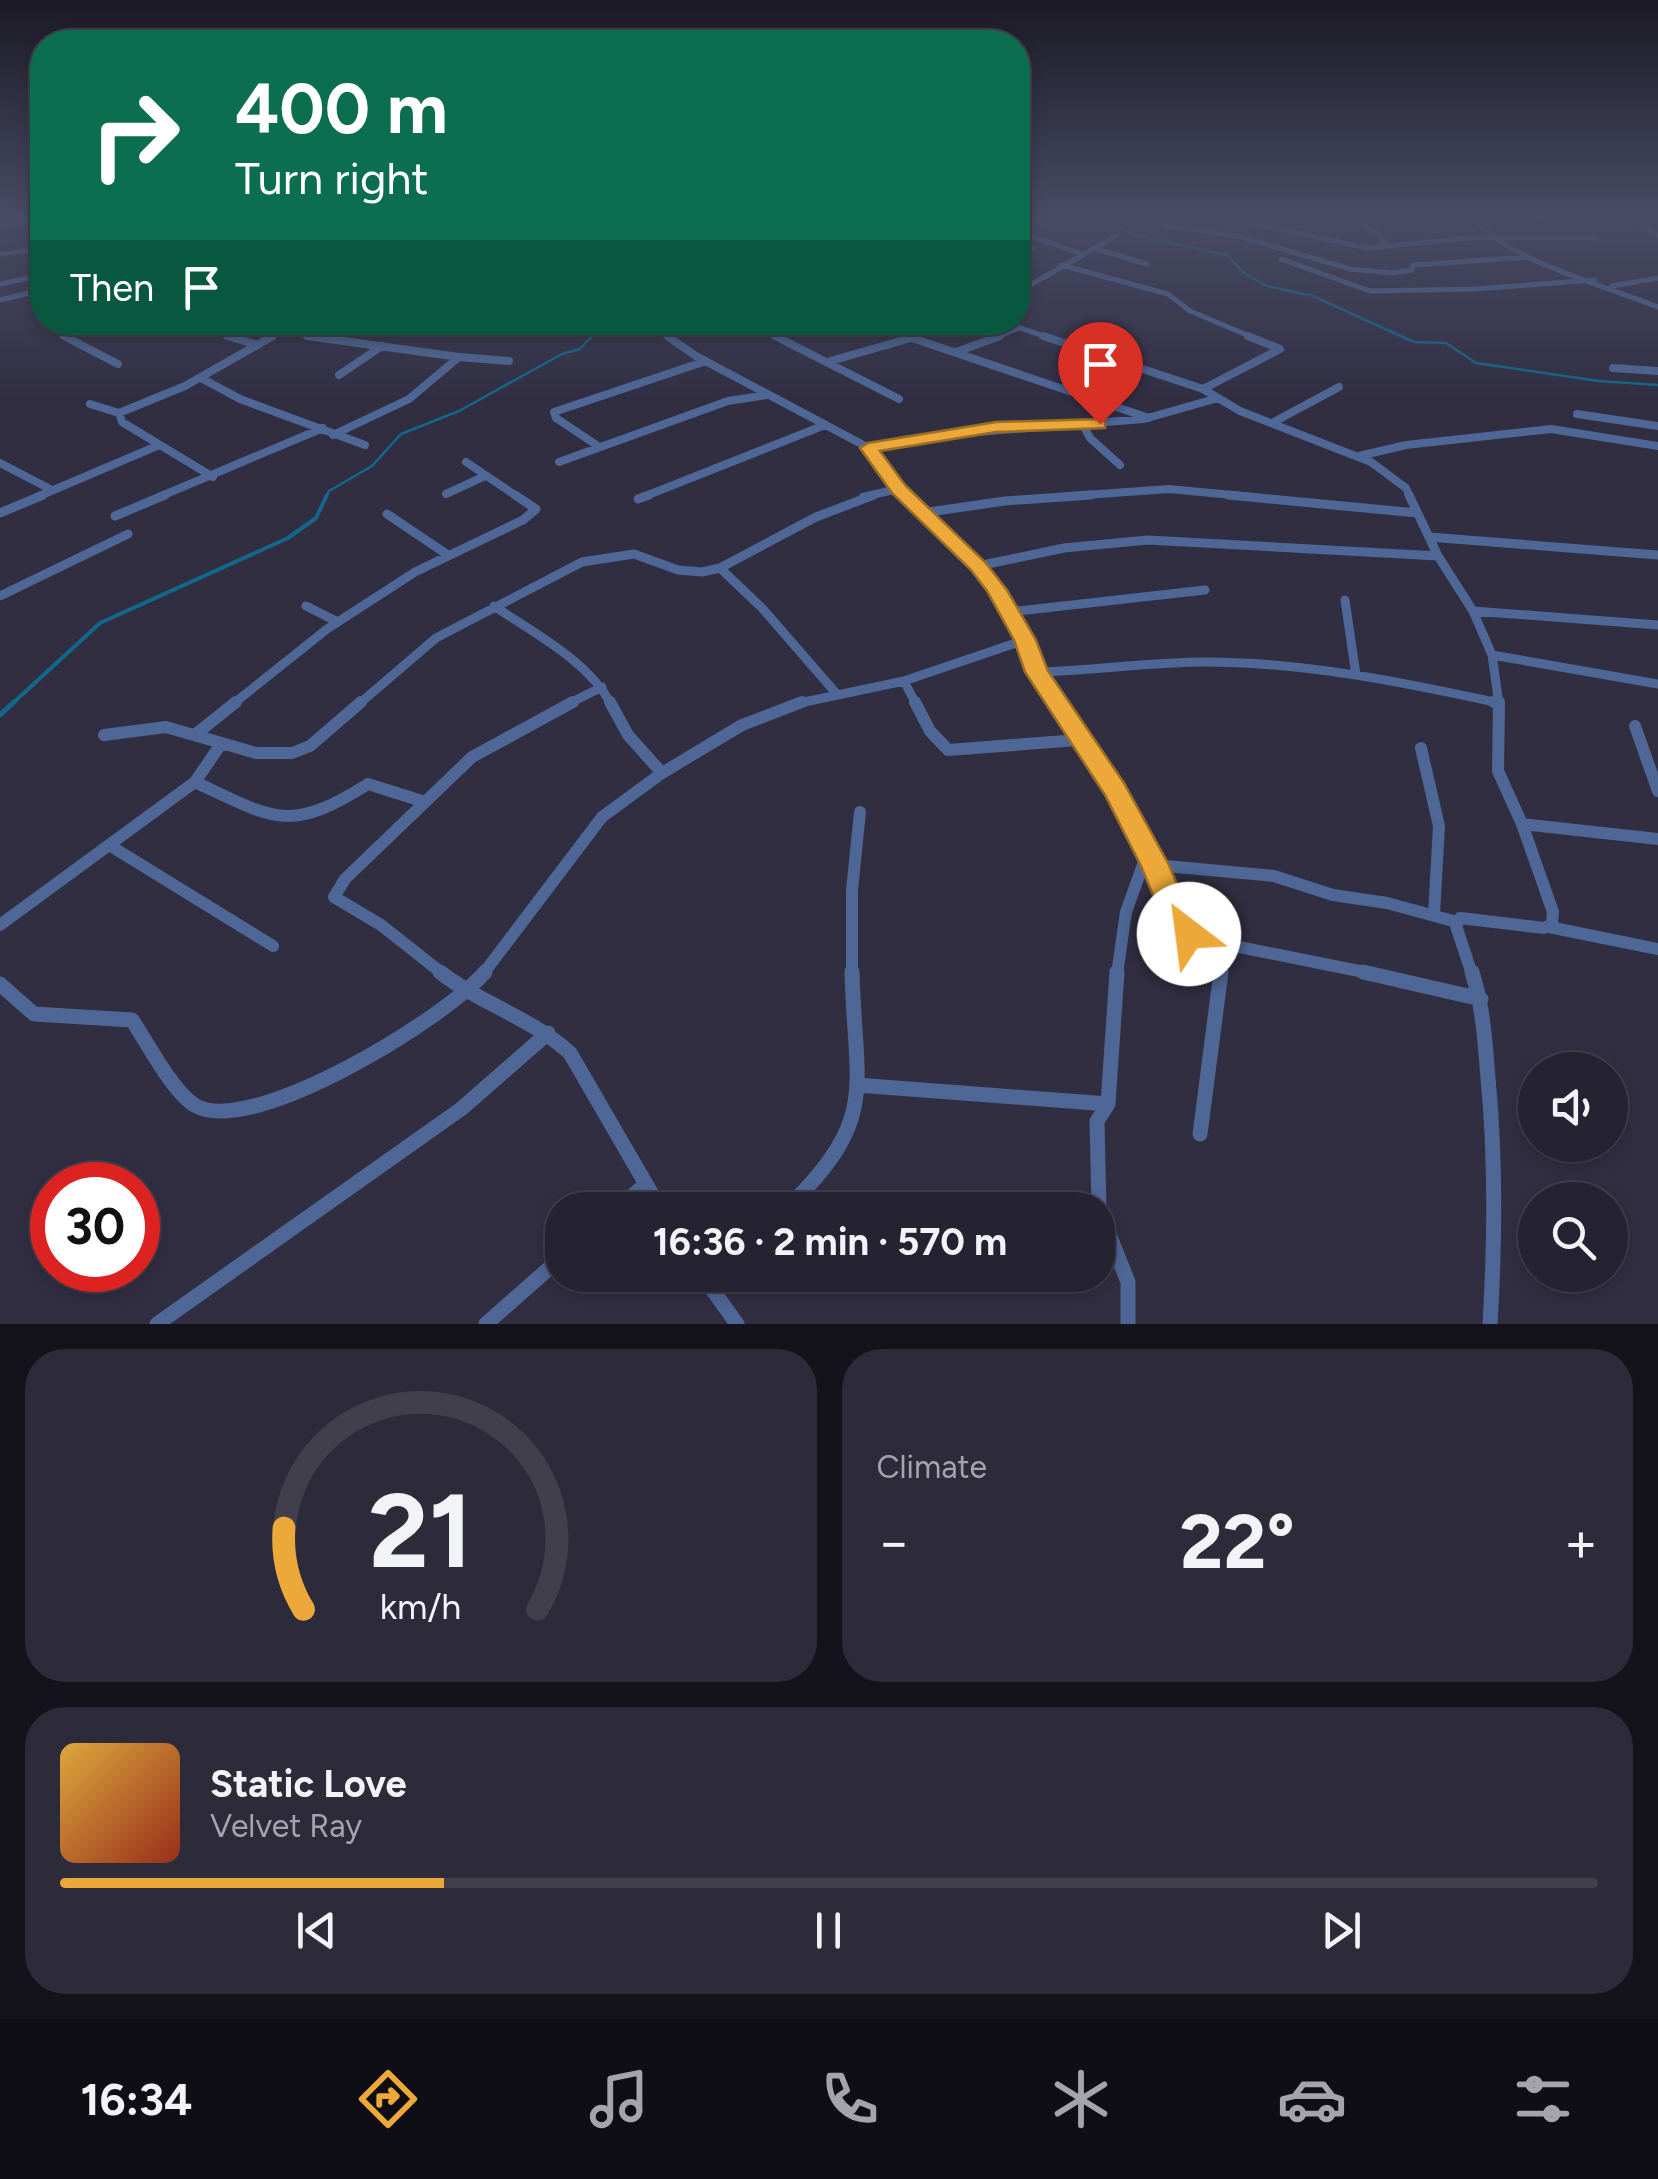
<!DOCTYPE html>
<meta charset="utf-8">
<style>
:root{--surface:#252232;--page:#2d2a3a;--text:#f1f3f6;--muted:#a3a4ac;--line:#423f4d;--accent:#eca93a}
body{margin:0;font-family:Figtree,sans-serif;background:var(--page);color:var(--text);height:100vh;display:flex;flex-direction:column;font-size:38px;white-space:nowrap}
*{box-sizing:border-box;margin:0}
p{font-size:32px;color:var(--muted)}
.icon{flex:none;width:55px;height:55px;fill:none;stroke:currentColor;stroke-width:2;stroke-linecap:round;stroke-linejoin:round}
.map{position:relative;height:1324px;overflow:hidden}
.panel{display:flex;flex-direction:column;gap:25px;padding:25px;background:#14131c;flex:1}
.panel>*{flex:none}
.hud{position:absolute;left:30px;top:30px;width:1000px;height:305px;border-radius:40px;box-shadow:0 5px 15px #0003,0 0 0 2px var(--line);background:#0b6e4f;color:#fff;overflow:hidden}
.controls{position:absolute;left:1518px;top:1052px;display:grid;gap:20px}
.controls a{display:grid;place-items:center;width:110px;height:110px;border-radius:50%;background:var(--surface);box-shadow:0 5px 15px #0003,0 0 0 2px var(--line);font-size:50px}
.speed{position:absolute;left:30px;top:1162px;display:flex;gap:20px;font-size:50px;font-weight:700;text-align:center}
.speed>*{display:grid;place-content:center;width:130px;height:130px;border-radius:50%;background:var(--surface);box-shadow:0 5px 15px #0003,0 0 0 2px var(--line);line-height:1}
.speed .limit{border:15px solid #d22;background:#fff;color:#111}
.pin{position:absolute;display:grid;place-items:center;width:85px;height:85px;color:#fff;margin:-102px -42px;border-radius:50% 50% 50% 0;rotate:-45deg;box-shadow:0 0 10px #0007}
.pin .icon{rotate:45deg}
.me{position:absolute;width:110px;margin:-55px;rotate:330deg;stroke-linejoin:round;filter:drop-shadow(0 0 8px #0008)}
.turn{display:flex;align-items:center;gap:35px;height:210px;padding:0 40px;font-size:45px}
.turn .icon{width:130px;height:130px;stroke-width:2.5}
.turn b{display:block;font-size:70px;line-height:85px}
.then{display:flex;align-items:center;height:95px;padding:0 40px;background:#0003;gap:20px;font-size:38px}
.big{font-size:75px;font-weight:700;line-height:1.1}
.panel .card{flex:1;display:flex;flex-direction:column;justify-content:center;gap:15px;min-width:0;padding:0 35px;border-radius:40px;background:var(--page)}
.panel .dial{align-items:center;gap:0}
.dial svg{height:260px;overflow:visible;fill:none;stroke:var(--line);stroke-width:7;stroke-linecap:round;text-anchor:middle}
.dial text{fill:var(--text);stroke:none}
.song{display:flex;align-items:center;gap:30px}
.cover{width:120px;height:120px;border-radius:15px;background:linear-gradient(135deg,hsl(40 70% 55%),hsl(10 70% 35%))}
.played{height:10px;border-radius:5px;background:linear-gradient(90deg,var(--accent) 25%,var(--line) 25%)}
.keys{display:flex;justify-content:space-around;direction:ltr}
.heat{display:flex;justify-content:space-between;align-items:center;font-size:55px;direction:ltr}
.panel .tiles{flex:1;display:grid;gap:25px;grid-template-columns:1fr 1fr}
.card:last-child{grid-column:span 2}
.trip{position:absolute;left:545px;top:1192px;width:570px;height:100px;border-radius:40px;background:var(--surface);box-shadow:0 5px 15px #0003,0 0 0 2px var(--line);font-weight:700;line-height:100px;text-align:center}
.menu{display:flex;height:160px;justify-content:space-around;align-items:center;background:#0f0e14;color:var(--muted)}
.menu .icon{width:70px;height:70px}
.menu .active{color:var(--accent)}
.menu b{font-size:45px;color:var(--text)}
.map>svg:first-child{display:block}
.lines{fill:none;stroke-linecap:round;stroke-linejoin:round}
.stream-far2{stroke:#12678b;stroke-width:2.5}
.stream-far1{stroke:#12678b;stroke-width:4}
.stream{stroke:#12678b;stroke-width:5}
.minor-far4{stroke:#4e6796;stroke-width:5}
.minor-far3{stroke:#4e6796;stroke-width:8}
.minor-far2{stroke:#4e6796;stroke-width:9}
.minor-far1{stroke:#4e6796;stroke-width:12}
.minor{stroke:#4e6796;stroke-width:15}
.tertiary{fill:#4e6796;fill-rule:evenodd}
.route{fill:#eca93a;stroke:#996e26;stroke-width:2.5}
</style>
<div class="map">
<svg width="1658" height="1324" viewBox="0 0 1658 1324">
<rect width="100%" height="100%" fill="#312e42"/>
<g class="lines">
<path class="stream-far2" d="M 1097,214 L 1130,234 L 1227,255 L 1244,273 L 1267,286 L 1313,296 L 1414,342 L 1446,343 L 1476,363 L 1599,381 L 1658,385
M 326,497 L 329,491 L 372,466 L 401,434 L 459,411 L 562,354 L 580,349 L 596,332 L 593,322"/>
<path class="stream-far1" d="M 12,704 L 100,623 L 288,538 L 316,518 L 327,495"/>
<path class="stream" d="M 0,715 L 14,702"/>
<path class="minor-far4" d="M 1209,214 L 1367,248 L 1469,238 L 1596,238
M 1348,214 L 1376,232 L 1385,243
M 1452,214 L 1580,221
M 1469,214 C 1508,262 1601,284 1658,307
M 1623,214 L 1658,235
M 1164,225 L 1242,237 L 1350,269 L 1393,273 L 1412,270 L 1413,265 L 1530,257
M 0,226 L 32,222
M 1269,227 L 1273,221 L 1270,214
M 1018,231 L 1081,254
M 1093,248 L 1147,264
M 1018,254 L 1033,248
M 1281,259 L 1370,291 L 1475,289 L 1595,280
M 1061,265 L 1168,294 L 1190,311 L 1254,338
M 0,284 L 42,275
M 1612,286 L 1658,278
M 1018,292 L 1116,236
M 0,300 L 42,290
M 52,322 L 66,338
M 182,322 L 235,338
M 512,322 L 554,330
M 664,322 L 660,324 L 661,331 L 671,338
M 749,322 L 780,338
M 881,322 L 911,338
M 1002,322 L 1050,338
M 766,331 L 794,322
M 282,332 L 325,338
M 268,338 L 296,322
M 993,338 L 1017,329"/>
<path class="minor-far3" d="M 64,336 L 118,364
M 227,336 L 258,345
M 307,336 L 459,357 L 409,399 L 333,435
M 667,336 L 696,356 L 869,448 L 906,497
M 775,336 L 899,399
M 906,336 L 1149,418
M 1043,336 L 1203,389 L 1240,411 L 1371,462 L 1406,488 L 1410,497
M 956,352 L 1000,336
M 459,357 L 509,361
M 827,362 L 911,338
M 1613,368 L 1658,371
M 339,375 L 382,346
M 201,378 L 240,399 L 365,445
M 1203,389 L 1280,349 L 1248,336
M 90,404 L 119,413
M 1577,414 L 1658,426
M 1272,423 L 1339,387
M 1083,425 L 1090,438 L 1120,465
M 598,446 L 556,418 L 554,412 L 706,361
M 869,448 L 938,435 L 1144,419 L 1218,398
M 1359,456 L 1406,445 L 1551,429 L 1658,446
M 466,462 L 518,497
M 559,462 L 728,401 L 767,395
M 0,463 L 52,490
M 213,477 L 122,422 L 119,413 L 185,386 L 273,336
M 446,494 L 485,476
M 37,497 L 157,446
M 159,497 L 323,428
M 643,497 L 825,425
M 863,497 L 898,489
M 1057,497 L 1169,489 L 1253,497"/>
<path class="minor-far2" d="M 904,495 C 928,518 955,540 976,565 C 1012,606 1029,660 1058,704
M 1228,495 L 1417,513
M 1409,495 L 1438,556 L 1473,611 L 1492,655 L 1499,704
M 638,499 L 649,495
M 0,513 L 43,495
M 922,513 L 1005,501 L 1091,495
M 387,514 L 448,555
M 115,516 L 165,495
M 1429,537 L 1658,555
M 978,566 L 1064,548 L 1148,540 L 1438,556
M 720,568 L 762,608 L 835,692
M 0,596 L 128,534
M 1345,600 L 1356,675
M 306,606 L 338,622
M 494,606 C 535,634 587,660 611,704
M 1473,611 L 1658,625
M 1009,612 L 1205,590
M 1492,655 L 1658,684
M 1037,672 C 1093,671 1149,662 1205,662 C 1304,662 1402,682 1499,703
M 904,681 L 916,704
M 233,704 L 327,629 L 415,572 L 523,520 L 536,509 L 515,495
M 359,704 L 436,638 L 582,562 L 634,554 L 678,570 L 702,572 L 720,568 L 816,517 L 874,495
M 568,704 L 602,687
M 795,704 L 904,681 L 1025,640"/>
<path class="minor-far1" d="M 610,702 L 628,735 L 662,773
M 915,702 L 930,731 L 948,750 L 1078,740
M 1057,702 L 1115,790 L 1183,928 L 1199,939 L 1374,974
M 1494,702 L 1499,703
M 1635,726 L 1658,791
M 196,734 L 236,702
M 104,735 L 166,727 L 256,753 L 292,753 L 310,746 L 361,702
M 1421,748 L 1439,826 L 1434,914
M 195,782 C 274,819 289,834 368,784 L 425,802
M 1522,824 L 1658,839
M 109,845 L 273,946
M 1155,865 L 1274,876 L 1333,895 L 1387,903 L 1457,922
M 0,925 L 195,782 L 221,744
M 1549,927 L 1658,949
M 443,974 L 381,925 L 334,897 L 345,879 L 472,757 L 573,702
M 483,974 L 602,817 L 662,773 L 742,725 L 802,702
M 852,974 L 852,890 L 860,812
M 1117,974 L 1126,912 L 1148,851
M 1221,974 L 1227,945
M 1472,974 L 1456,926 L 1460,918 L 1544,928 L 1552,924 L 1553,912 L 1522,824 L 1498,771 L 1499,702"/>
<path class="minor" d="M 440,972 C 481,1004 532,1018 570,1053 L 661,1210
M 1117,972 L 1108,1104 L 1097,1121 L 1099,1209 L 1128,1282 L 1128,1324
M 1363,972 L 1481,999
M 1472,972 C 1483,1006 1485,1041 1488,1078 C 1496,1161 1495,1241 1490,1324
M 0,984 L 34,1014 L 132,1020 C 147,1042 173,1093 196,1106 C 254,1137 447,1017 485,972
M 857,1085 L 1108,1104
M 1200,1134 L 1221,972
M 616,1210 L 645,1185
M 785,1210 C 880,1118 855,1091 852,972
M 702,1275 L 737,1324
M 157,1324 L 461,1109 L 548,1033
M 486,1324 L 562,1257"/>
<path class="tertiary" d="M 42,247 L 42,251 L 0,256 L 0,252 Z"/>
</g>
<linearGradient id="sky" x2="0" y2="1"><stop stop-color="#1b1924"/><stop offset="0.54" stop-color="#484c65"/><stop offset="1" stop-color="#484c65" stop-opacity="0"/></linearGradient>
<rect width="1658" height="400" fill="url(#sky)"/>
<path class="route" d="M 1100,419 L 1105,421 L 1105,428 L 996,432 L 880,451 L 905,485 L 985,562 L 1007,590 L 1036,640 L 1048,671 L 1124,783 L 1169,865 L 1189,913 L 1204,934 L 1200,943 L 1189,946 L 1178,943 L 1167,929 L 1141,866 L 1105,795 L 1025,672 L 1014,640 L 987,591 L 971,570 L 892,493 L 860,448 L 868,443 L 996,422 Z"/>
</svg>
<div class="controls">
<a><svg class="icon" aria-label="sound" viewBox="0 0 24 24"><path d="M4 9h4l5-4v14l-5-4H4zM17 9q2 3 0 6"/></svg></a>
<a><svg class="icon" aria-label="search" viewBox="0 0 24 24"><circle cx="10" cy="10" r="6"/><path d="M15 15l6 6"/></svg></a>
</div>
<div class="speed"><div class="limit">30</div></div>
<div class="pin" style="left:1100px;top:424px;background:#d93025"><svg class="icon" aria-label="arrive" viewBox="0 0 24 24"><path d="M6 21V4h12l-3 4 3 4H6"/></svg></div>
<svg class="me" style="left:1189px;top:934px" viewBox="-20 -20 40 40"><circle r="19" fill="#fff"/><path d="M0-13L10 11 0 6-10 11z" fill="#eca93a"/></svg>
<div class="trip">16:36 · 2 min · 570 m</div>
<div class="hud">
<div class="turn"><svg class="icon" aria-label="right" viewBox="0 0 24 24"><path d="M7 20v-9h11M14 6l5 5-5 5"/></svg><div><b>400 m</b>Turn right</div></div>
<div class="then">Then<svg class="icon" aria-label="arrive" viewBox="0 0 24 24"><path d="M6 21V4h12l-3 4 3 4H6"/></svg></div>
</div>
</div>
<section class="panel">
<div class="tiles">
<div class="card dial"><svg viewBox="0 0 100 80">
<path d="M14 69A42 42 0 1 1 86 69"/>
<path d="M14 69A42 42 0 0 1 8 44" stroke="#eca93a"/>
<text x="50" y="56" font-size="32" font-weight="700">21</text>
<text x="50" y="72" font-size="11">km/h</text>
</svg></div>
<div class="card"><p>Climate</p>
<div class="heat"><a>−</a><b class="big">22°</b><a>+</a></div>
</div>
<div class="card">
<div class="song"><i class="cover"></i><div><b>Static Love</b><p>Velvet Ray</p></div></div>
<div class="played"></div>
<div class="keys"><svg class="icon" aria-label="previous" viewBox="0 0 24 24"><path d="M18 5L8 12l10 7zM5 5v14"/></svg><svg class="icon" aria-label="pause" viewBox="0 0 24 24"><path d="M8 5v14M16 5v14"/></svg><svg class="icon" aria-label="next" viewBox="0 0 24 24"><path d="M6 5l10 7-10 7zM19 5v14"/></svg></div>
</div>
</div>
</section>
<nav class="menu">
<b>16:34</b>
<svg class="icon active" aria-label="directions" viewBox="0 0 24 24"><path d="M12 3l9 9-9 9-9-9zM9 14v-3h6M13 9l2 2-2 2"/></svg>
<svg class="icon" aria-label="music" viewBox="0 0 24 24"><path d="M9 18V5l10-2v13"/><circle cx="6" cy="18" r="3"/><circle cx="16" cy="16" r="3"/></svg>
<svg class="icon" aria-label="phone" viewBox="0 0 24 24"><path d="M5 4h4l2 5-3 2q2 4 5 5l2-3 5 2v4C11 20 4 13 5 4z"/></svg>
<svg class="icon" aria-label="climate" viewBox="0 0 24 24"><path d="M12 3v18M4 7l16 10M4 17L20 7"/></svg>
<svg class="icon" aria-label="car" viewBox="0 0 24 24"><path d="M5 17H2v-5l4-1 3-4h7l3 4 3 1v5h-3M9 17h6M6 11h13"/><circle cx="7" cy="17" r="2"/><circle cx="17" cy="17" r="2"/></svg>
<svg class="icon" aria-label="filters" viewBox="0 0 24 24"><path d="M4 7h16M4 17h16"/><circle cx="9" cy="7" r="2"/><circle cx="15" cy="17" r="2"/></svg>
</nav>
